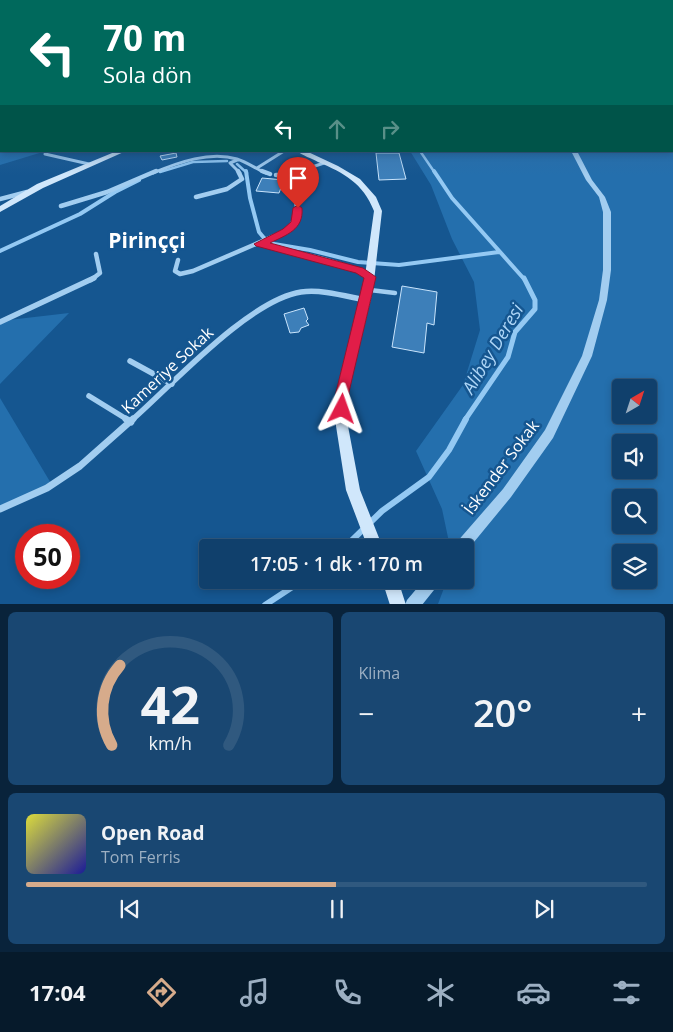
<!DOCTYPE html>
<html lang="tr">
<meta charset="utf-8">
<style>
:root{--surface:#10406c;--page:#194772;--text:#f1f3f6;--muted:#9cafc2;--line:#30597f;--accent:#d6ab8b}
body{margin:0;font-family:"Open Sans",sans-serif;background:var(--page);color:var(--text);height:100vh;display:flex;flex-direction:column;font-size:19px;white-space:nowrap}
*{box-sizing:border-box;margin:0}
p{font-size:16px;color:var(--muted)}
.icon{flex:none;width:28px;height:28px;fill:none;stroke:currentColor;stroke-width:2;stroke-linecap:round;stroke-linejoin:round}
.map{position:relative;height:604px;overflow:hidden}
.sheet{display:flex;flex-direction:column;gap:8px;padding:8px;background:#09233b;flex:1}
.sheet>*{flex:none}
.top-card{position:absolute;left:0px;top:0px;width:674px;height:152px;box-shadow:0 2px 8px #0003,0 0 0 1px var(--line);background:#00695c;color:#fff;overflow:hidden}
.needle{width:32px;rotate:39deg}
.buttons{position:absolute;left:612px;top:379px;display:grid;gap:10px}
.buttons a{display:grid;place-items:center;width:45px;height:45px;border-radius:5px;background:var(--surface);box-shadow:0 2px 8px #0003,0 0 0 1px var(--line);font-size:25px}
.speed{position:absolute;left:15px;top:524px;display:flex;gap:10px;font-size:25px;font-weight:700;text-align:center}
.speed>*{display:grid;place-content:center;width:65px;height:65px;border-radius:50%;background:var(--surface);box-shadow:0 2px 8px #0003,0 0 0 1px var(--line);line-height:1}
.speed .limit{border:8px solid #d22;background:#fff;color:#111}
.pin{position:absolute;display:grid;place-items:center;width:42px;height:42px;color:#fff;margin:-51px -21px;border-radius:50% 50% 50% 0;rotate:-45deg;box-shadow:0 0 5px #0007}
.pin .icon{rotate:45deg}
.me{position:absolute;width:55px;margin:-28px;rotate:4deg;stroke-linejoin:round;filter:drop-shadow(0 0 4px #0008)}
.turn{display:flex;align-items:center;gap:18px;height:105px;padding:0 20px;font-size:22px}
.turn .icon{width:65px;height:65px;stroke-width:2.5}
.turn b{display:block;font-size:35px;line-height:42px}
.lanes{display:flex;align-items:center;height:48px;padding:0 20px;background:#0003;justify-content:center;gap:25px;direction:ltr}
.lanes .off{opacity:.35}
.big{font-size:38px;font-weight:600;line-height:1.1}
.sheet .widget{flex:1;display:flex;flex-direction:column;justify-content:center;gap:8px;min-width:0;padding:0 18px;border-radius:8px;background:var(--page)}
.sheet .dial{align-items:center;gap:0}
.dial svg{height:130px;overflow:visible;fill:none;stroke:var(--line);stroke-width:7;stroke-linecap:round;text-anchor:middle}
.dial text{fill:var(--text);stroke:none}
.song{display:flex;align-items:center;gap:15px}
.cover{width:60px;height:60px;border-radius:8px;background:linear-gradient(135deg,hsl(60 70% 55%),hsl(240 70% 35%))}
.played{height:5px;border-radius:2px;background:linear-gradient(90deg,var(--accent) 50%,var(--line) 50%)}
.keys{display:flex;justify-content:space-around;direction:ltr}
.heat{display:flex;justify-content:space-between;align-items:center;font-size:28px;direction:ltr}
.sheet .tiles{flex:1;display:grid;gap:8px;grid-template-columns:1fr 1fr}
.widget:last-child{grid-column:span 2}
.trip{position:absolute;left:199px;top:539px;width:275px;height:50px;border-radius:5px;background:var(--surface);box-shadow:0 2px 8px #0003,0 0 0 1px var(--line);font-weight:600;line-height:50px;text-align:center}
.menu{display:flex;height:80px;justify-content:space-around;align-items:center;background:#061a2b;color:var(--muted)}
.menu .icon{width:35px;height:35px}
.menu .current{color:var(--accent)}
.menu b{font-size:22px;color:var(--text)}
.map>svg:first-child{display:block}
.green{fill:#246fad;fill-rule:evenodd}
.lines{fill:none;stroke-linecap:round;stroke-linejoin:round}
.stream-far3{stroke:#94c9f3;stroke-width:2.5}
.stream-far2{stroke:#94c9f3;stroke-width:4}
.stream-far1{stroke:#94c9f3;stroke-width:5}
.stream{stroke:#94c9f3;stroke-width:6}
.building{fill:#3d7fb9;stroke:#c9e4fc}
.service-far1{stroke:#a2cdf0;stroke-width:3}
.service{stroke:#a2cdf0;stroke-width:4.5}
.minor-far3{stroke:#a2cdf0;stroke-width:3}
.minor-far2{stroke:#a2cdf0;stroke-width:4.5}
.minor-far1{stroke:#a2cdf0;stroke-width:5.5}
.minor{stroke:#a2cdf0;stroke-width:7}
.tertiary{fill:#a2cdf0;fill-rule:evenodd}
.secondary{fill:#d0e7fb;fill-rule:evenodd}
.route{fill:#e11d48;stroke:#92132f}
.labels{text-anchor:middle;stroke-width:5;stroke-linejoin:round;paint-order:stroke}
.street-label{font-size:16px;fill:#fff;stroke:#155690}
.water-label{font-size:18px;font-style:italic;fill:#aed6f7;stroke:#155690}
.district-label{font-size:21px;font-weight:bold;fill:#fff;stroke:#155690}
</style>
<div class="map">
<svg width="673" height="605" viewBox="0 0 673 605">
<rect width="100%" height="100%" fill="#155690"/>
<path class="green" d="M 0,91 L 1,151 L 46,151 L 0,165 Z
M 673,150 L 673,604 L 438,604 L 447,580 L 465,580 L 465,548 L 450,547 L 442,509 L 416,451 L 463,385 L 480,330 L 474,282 L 452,239 L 431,185 L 410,151 L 574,153 ZM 621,388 L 649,388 L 649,415 L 621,415 ZM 621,442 L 649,442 L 649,470 L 621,470 ZM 621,498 L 649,498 L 649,525 L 621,525 ZM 621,552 L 649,552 L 649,580 L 621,580 Z
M 69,313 L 0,384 L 0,321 Z
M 0,398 L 52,485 L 0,509 Z"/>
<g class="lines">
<path class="stream-far3" d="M 420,151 L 435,173
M 237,164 L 247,173
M 160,172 L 193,162 L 227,161"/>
<path class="stream-far2" d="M 246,171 L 250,198 L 259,232 L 264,238 L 274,244 L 310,250 L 358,262 L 399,265 L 499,252
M 434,171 L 452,198 L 525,280
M 0,251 L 80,214 L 115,192 L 139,180"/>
<path class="stream-far1" d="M 465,420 L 508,357 L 515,332 L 535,309 L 535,300 L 524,278"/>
<path class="stream" d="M 344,548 L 382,511 L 429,477 L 449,450 L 466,419
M 265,605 L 303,580"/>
</g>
<path class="building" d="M 176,153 L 177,157 L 162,160 L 160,156 Z
M 376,153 L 399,153 L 406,179 L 379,180 Z
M 262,178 L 284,180 L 279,193 L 256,191 Z
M 402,286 L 437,292 L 434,325 L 427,323 L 424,353 L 392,347 Z
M 304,308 L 308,319 L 306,321 L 309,325 L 301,328 L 299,332 L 290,333 L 284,314 Z"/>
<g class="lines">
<path class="service-far1" d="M 259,244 C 290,251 342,259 368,276"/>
<path class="service" d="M 370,290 L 395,293"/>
<path class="minor-far3" d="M 45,154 L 89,164
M 237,160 L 230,163 L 240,173
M 257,168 L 284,151
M 153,173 C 179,162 210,151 237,159 C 247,162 256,169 266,173
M 294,173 L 324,163"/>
<path class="minor-far2" d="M 262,171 L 270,174
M 276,175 L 287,175 L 298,171
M 196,197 L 227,189 L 242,179 L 238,171
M 0,199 L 27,192
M 61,206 L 107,192 L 156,171
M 178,260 L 175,271 L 180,274 L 193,271 L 286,231 C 306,212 294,197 287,175
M 91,280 L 100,273 L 96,254"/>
<path class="minor-far1" d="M 0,322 L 94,278
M 130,361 L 172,384
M 89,396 L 128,420
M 132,420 C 172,385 249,300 301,292 C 321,289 345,296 365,300"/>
<path class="minor" d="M 126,419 L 131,422
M 0,509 L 47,488 L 80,466 L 133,419"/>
<path class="tertiary" d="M 672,103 L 673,103 L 673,107 L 672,107 Z
M 672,114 L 673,114 L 673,118 L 672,118 Z
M 571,151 L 577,151 L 592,180 L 605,197 L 611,212 L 611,270 L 607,300 L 592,356 L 553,438 L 511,497 L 465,553 L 465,548 L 455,548 L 456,543 L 503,489 L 545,430 L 582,356 L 599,300 L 603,270 L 603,212 L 599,197 L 586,180 Z
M 424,580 L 440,580 L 438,585 L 422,605 L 405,605 L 407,600 Z"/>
<path class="secondary" d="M 117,151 L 126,151 L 43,188 L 0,212 L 0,206 L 37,184 Z
M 297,151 L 306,151 L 338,166 L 360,179 L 376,197 L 382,211 L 373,290 L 348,392 L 348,426 L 360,490 L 383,548 L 368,548 L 346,490 L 336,426 L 336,392 L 363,290 L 374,211 C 363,183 344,173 318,162 C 311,158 303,156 297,151 Z
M 382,580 L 398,580 L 406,605 L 390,605 Z"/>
</g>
<linearGradient id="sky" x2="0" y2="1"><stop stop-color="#0c2f4f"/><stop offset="0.52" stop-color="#35689c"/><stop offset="1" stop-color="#35689c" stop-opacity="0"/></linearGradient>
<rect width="673" height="175" fill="url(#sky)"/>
<path class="route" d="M 298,205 L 302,208 C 304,230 286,235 270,243 L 363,268 L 376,277 L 349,392 L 349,409 L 347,414 L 342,416 L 337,414 L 335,409 L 336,392 L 364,278 L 356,273 L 256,246 L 254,244 L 283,229 L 291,222 L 293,208 Z"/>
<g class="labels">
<g class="street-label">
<text transform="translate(167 370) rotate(-43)" y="6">Kameriye Sokak</text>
<text transform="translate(501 467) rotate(-53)" y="6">İskender Sokak</text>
</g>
<g class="water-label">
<text transform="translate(493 349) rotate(-59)" y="6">Alibey Deresi</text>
</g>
<g class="district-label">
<text x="147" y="248">Pirinççi</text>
</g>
</g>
</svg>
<div class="buttons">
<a><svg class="needle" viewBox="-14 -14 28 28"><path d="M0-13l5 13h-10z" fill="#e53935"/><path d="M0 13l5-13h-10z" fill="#9cafc2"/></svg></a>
<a><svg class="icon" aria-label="sound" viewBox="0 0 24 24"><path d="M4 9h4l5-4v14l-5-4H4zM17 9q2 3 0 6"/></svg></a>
<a><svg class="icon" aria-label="search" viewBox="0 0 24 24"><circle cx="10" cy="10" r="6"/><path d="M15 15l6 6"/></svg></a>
<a><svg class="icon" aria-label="layers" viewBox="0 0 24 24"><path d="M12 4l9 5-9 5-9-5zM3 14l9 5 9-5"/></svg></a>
</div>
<div class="speed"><div class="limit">50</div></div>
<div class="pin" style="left:298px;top:208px;background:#d93025"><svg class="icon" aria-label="arrive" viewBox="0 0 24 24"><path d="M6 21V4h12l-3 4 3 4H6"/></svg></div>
<svg class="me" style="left:342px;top:409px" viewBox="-20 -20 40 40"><path d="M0-17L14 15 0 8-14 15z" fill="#e11d48" stroke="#fff" stroke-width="4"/></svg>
<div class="trip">17:05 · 1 dk · 170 m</div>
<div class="top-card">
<div class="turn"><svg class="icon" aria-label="left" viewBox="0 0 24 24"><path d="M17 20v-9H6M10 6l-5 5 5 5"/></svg><div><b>70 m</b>Sola dön</div></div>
<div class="lanes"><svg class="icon" aria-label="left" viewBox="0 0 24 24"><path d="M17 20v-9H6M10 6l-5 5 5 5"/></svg><svg class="icon off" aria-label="ahead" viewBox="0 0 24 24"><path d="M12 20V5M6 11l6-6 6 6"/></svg><svg class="icon off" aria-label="right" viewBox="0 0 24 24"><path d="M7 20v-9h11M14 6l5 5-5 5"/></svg></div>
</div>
</div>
<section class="sheet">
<div class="tiles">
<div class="widget dial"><svg viewBox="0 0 100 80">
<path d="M14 69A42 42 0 1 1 86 69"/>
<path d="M14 69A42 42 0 0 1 19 20" stroke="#d6ab8b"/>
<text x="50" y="56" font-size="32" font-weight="700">42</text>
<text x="50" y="72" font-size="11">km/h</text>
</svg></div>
<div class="widget"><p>Klima</p>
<div class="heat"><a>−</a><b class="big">20°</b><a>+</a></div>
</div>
<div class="widget">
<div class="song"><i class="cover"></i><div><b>Open Road</b><p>Tom Ferris</p></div></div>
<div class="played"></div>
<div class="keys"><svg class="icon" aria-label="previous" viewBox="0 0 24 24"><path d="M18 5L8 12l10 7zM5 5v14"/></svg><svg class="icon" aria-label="pause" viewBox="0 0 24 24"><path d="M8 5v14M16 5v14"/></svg><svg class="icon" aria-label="next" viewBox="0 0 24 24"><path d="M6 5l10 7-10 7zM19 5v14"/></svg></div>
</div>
</div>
</section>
<nav class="menu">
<b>17:04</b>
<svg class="icon current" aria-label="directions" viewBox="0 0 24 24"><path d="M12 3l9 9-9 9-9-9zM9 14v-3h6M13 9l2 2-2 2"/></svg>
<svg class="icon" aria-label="music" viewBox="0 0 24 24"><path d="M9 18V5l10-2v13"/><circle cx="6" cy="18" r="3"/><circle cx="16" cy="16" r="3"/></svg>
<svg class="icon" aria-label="phone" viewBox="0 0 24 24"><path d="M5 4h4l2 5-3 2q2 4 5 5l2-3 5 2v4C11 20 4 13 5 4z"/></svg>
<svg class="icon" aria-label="climate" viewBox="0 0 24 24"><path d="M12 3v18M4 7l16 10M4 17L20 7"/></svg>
<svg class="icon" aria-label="car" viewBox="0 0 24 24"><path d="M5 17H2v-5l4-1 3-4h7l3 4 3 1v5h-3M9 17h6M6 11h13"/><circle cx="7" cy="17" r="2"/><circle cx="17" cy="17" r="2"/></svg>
<svg class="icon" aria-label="filters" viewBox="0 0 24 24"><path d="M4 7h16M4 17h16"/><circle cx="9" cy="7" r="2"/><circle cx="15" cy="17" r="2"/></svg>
</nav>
